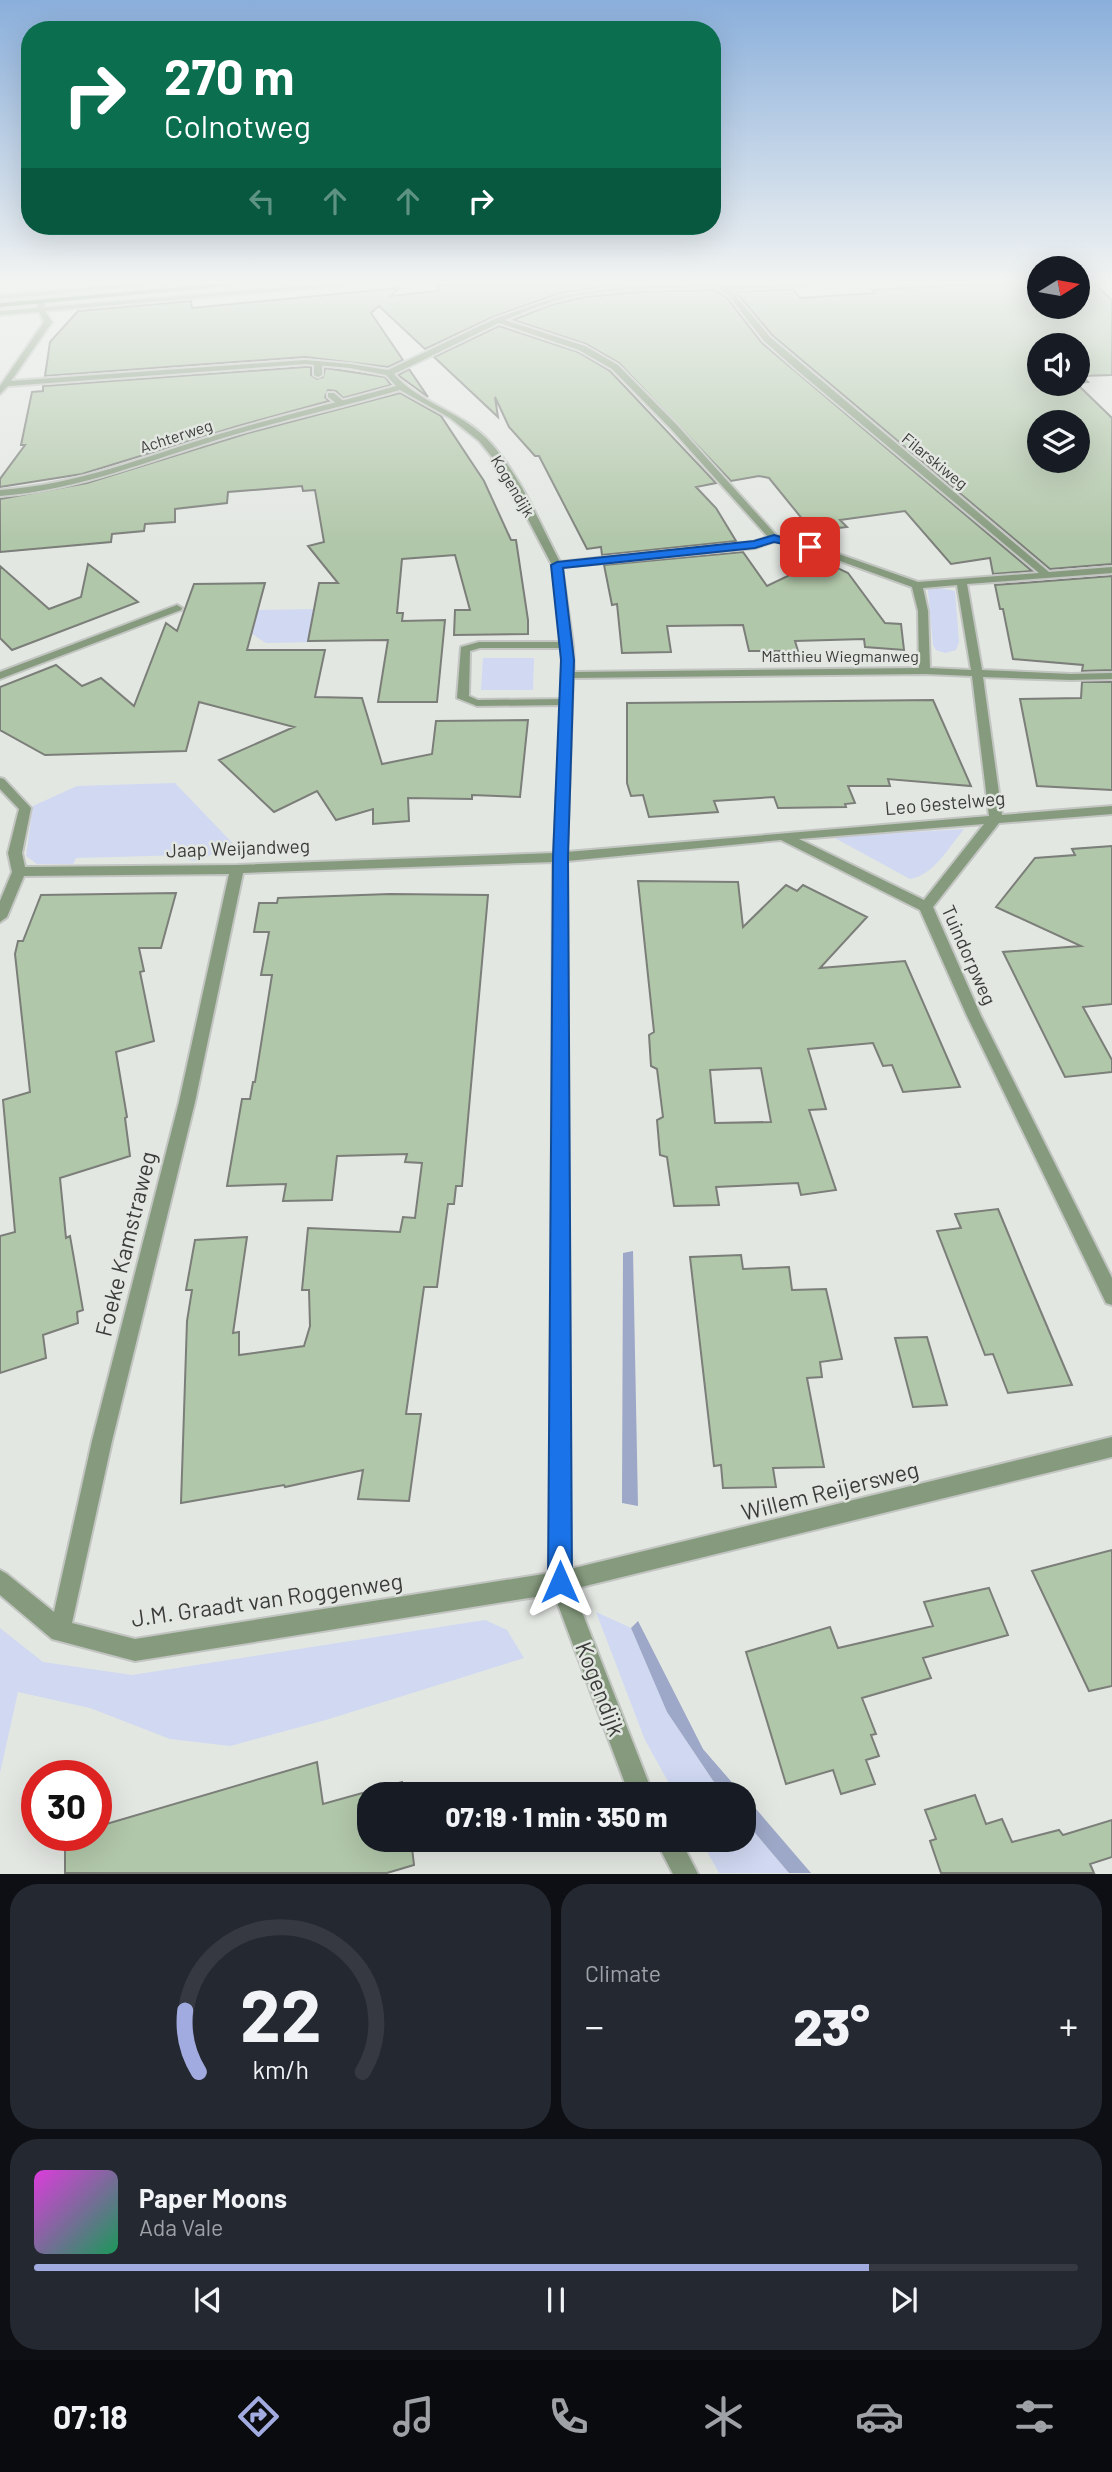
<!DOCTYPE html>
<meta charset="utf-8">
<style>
:root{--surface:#171b24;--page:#242831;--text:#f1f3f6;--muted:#9ea1a6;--line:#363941;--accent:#a2abe0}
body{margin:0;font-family:Barlow,sans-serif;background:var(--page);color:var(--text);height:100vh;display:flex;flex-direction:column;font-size:26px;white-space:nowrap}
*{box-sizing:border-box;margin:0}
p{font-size:23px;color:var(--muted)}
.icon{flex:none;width:38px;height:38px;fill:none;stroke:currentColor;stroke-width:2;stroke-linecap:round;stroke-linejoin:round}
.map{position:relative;height:1874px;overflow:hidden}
.sheet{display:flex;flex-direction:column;gap:10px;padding:10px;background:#0d0f14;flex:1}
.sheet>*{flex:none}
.banner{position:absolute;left:21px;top:21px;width:700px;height:214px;border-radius:28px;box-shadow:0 7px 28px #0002;background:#0b6e4f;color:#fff;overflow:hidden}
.needle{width:46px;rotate:79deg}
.fabs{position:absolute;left:1027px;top:256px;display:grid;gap:14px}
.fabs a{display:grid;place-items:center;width:63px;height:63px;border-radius:50%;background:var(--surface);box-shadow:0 7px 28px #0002;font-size:35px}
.speed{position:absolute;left:21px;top:1760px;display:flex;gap:14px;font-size:35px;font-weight:700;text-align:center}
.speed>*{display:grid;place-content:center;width:91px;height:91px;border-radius:50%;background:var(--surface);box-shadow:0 7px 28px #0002;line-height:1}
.speed .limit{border:10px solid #d22;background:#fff;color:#111}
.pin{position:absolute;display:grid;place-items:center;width:60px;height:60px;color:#fff;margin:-30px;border-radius:14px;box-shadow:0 4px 10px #0006}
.me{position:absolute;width:77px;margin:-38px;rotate:0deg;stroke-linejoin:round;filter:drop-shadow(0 0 5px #0008)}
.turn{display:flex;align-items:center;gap:24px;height:147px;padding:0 28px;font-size:32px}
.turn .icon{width:91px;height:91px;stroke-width:2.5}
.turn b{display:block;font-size:49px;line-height:60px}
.lanes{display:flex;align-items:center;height:66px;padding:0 28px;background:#0003;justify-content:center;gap:35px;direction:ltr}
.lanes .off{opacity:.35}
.big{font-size:52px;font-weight:800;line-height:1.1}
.sheet .card{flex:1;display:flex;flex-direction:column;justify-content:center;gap:10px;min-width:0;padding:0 24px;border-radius:28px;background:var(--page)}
.sheet .dial{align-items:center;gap:0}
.dial svg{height:182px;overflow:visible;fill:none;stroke:var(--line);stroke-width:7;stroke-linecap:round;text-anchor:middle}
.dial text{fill:var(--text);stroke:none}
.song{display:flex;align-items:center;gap:21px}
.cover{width:84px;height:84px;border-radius:10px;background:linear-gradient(135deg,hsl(300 70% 55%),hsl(150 70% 35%))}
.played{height:7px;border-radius:4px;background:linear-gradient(90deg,var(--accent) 80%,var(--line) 80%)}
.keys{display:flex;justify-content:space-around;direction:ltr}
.heat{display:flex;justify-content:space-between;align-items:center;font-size:38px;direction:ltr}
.sheet .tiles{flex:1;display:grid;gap:10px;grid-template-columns:1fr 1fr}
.card:last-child{grid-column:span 2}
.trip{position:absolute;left:357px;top:1782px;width:399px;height:70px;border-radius:28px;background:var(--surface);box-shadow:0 7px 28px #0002;font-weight:800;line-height:70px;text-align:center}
.tab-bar{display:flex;height:112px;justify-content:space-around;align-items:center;background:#090b0e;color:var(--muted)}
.tab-bar .icon{width:49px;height:49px}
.tab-bar .active{color:var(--accent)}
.tab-bar b{font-size:32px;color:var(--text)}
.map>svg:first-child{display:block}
.green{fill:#d0d8f2}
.water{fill:#9da7c7}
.building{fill:#b1c7a9;stroke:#7b7e79;stroke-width:2;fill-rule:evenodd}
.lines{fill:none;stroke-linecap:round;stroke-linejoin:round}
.lane-casing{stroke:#c2c5c1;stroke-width:4}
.street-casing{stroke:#c2c5c1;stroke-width:4}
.secondary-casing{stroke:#c2c5c1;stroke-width:4}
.lane{fill:#869b7e;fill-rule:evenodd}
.street{fill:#869b7e;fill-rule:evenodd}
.secondary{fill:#58774c;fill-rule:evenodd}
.route{fill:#1a73e8;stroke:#114b97;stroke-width:2}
.labels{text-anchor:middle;stroke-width:5;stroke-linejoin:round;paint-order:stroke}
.far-street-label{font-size:16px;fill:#3c3d3b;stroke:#e3e7e2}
.street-label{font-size:19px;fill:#3c3d3b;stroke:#e3e7e2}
.near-street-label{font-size:23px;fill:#3c3d3b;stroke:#e3e7e2}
</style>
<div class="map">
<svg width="1112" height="1874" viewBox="0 0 1112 1874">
<rect width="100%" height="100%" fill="#e3e7e2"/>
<path class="green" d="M 934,587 L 955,591 L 959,642 L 956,650 L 945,653 L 936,650 L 933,645 L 928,590 Z
M 324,609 L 317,642 L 266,643 L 252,634 L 166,635 L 194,623 L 195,611 Z
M 483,658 L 534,658 L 533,690 L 481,690 Z
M 175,783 L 243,854 L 212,854 L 200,861 L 189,860 L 186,855 L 76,858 L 73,864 L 37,864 L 26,856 L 33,806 L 77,786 Z
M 964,829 C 949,847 934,875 910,879 L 833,837 Z
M 596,1612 L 631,1628 L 667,1712 L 722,1794 L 675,1794 L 645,1740 Z
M 485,1620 L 507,1630 L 524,1658 L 329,1719 L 230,1746 L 170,1739 L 90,1708 L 18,1692 L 0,1773 L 0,1628 L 43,1662 L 132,1675 Z
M 744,1820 L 789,1873 L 719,1873 L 700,1839 L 744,1839 Z"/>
<path class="water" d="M 633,1251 L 638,1506 L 622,1503 L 623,1253 Z
M 638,1621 L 703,1749 L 742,1794 L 722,1794 L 667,1712 L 631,1628 Z
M 744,1795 L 811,1873 L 789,1873 L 744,1820 Z"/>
<path class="building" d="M 496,281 L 701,281 L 619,284 L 560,293 L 493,317 L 425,349 L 379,306 L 371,313 L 403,360 L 388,367 L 305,357 L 45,376 L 50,342 L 78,311 L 191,301 L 192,308 L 399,288 L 391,296 L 439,291 L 436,286 Z
M 1040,281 L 1040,306 L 1078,306 L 1078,281 L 1091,281 L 1112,300 L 1112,375 L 1082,376 L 1088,382 L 1078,383 L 1078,345 L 1040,345 L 1040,383 L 1076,383 L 1112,418 L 1112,564 L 1050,569 L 772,335 L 736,292 L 793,289 L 800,298 L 875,293 L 872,290 ZM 1040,422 L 1078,422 L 1078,460 L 1040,460 Z
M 715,290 L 727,298 L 762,343 L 1032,571 L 993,574 L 990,558 L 951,564 L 905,511 L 840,520 L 847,527 L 812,531 L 769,478 L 759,476 L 731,481 L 619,363 L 586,344 L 513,320 L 551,305 L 585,297 L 641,292 Z
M 499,326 L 578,352 L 610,371 L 716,483 L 696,487 L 716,508 L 736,541 L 602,555 L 601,547 L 587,549 L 539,456 L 535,456 L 509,427 L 495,397 L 498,417 L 434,357 Z
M 305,367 L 311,367 L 311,375 L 317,379 L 323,377 L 325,368 L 385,377 L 391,385 L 343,398 L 336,391 L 328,390 L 325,397 L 329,401 L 238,426 L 82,474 L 0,487 L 0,479 L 25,445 L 21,445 L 32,392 L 43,391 L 43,386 Z
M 409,369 L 428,397 L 398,375 Z
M 400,393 L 441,416 L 484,481 L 511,540 L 516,540 L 528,620 L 528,634 L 454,635 L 455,610 L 470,610 L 455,555 L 402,559 L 397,613 L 403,613 L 402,621 L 445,620 L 437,702 L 378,702 L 388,640 L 308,641 L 319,583 L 338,583 L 308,546 L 324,542 L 315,490 L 303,491 L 302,486 L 228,492 L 227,503 L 175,509 L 175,522 L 145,524 L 144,531 L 112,534 L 111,542 L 0,552 L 0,499 L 87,483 L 248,433 Z
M 743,552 L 767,586 L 821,560 L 848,573 L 885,623 L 901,624 L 904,650 L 865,647 L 864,639 L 795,641 L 798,651 L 749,651 L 743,625 L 667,626 L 671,652 L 622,653 L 617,604 L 612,605 L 604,565 Z
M 88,564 L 138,602 L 12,650 L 0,638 L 0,566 L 49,609 L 81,597 Z
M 1112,576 L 1112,670 L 1082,671 L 1083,665 L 1013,659 L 1003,609 L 1000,609 L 995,585 Z
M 265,583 L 247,650 L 325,650 L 315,697 L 362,698 L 382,764 L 432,754 L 436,721 L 528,720 L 520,797 L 472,795 L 472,799 L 408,798 L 409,821 L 373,824 L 373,809 L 336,820 L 317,791 L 274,812 L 219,760 L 294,727 L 199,702 L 186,751 L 45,755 L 0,730 L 0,687 L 56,665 L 82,686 L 101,678 L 134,706 L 166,623 L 177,631 L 194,584 Z
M 1082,682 L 1112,682 L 1112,790 L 1037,786 L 1020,699 L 1081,698 Z
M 933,700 L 971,786 L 888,779 L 890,786 L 848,786 L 855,803 L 845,804 L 846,807 L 778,808 L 774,797 L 714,801 L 718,812 L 649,817 L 643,795 L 631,796 L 627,783 L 627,703 Z
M 1112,846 L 1112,1004 L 1083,1007 L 1112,1060 L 1112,1072 L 1065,1077 L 1003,952 L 1081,946 L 996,907 L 1035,858 L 1075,855 L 1072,849 Z
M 638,881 L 738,882 L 743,927 L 786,885 L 797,891 L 803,885 L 867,917 L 820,968 L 905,961 L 960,1087 L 903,1092 L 892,1065 L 883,1066 L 873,1043 L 808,1049 L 826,1109 L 809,1110 L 836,1190 L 801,1195 L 798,1183 L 716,1187 L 719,1205 L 674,1206 L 667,1157 L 660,1155 L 657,1120 L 663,1117 L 657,1069 L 651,1066 L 649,1035 L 654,1032 ZM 761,1068 L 771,1122 L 715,1123 L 710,1070 Z
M 176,893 L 161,948 L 139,948 L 144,971 L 140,972 L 154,1041 L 116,1052 L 127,1117 L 125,1118 L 130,1156 L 60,1178 L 66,1238 L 70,1236 L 83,1310 L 77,1312 L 78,1323 L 43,1335 L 46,1358 L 0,1373 L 0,1236 L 15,1232 L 3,1100 L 30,1092 L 15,954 L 18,941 L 23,941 L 41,895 Z
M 390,894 L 488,895 L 462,1186 L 456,1186 L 454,1204 L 448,1204 L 437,1287 L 424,1287 L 406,1414 L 421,1414 L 409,1501 L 358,1499 L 363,1470 L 285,1487 L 284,1485 L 181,1503 L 187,1321 L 192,1290 L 186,1290 L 195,1240 L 247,1237 L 233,1333 L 239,1332 L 239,1355 L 304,1346 L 310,1326 L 309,1290 L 302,1290 L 308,1228 L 400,1232 L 403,1217 L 415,1218 L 422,1163 L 405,1162 L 407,1154 L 337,1156 L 332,1200 L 283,1201 L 286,1184 L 227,1186 L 242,1099 L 250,1099 L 253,1082 L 255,1082 L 272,975 L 261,975 L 269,932 L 254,932 L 259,903 L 277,903 L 278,898 Z
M 998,1209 L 1024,1272 L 1072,1385 L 1008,1393 L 993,1354 L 985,1355 L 937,1231 L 961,1228 L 955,1214 Z
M 741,1255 L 743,1269 L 789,1267 L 792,1290 L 826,1289 L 842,1359 L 820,1362 L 822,1377 L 807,1378 L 824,1467 L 773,1468 L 776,1487 L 723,1488 L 721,1465 L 714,1466 L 690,1257 Z
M 927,1337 L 947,1405 L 913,1407 L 895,1338 Z
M 1112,1550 L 1112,1686 L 1089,1691 L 1032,1571 Z
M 989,1588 L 1008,1635 L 923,1658 L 931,1678 L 862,1698 L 876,1734 L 871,1735 L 879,1756 L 866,1760 L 875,1784 L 841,1794 L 833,1770 L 786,1784 L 746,1652 L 830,1627 L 838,1648 L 933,1626 L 924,1602 Z
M 317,1762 L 323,1804 L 402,1782 L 404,1794 L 369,1794 L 369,1839 L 411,1839 L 414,1865 L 387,1873 L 65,1873 L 65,1836 L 96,1836 L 96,1827 Z
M 975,1795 L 986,1824 L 1002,1819 L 1012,1842 L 1059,1830 L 1063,1835 L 1112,1820 L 1112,1857 L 1090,1864 L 1094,1873 L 941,1873 L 930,1841 L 936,1839 L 925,1810 Z"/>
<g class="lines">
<g class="lane-casing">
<path id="lane" d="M 318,361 L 322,363 L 322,375 L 318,377 L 314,375 L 314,363 Z
M 328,393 L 334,393 L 347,404 L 340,406 L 328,397 Z"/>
</g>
<g class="street-casing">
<path id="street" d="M 166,281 L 194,281 L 0,299 L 0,295 Z
M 364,281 L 392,281 L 45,311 L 52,322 L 11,381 L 305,360 L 350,364 L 388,370 L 494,319 L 560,296 L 619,287 L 717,283 L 725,286 L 853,281 L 850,283 L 731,290 L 770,337 L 1049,572 L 1112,567 L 1112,573 L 967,584 L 982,670 L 1071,674 L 1112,673 L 1112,679 L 1071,680 L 983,677 L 1002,815 L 1112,806 L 1112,814 L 999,823 L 933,907 L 981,1016 L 1112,1278 L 1112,1305 L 1106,1303 L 967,1016 L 920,910 L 781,840 L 567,861 L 570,1569 L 1112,1437 L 1112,1457 L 573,1589 L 653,1794 L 629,1794 L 554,1594 L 135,1661 L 52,1639 L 0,1595 L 0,1570 L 7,1574 L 54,1612 L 92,1441 L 179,1102 L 229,874 L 24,876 L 7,917 L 0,922 L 0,901 L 12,872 L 8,853 L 19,809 L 0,789 L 0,778 L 4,779 L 31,808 L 22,853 L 25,867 L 237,865 L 554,853 L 561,705 L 477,706 L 457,698 L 461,647 L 479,642 L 562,642 L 552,565 L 501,468 L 479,441 L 450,418 L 400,390 C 342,407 283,420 226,437 C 150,460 79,490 0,496 L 0,490 C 76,485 144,457 216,435 C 275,417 336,403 396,386 L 386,375 L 350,368 L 305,364 L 8,386 L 0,394 L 0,386 L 44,322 L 39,312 L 0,315 L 0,311 L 37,308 L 37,302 L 41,300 L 45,302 L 45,307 ZM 716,287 L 729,296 L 764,341 L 798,371 L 1039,573 L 918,582 L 813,545 L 777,536 L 677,425 L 618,365 L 585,346 L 505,320 C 525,312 545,303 566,298 C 615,287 666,289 716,287 ZM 499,323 L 579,350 L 612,369 L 671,429 L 768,537 L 753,542 L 560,562 C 538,520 519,472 486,438 C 459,411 418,402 394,374 ZM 775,541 L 807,549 L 912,587 L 918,611 L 919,668 L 574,672 L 573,645 L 562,567 L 755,548 ZM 957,585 L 971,670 L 930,668 L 928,611 L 923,588 ZM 480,648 L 563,648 L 561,699 L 478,700 L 469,696 L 470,651 ZM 925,674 L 972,676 L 989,816 L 567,852 L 573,678 ZM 984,824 L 924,900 L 799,839 ZM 553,862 L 550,1573 L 135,1639 L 72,1623 L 112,1441 L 195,1102 L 243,873 Z
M 177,605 L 182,608 L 181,610 L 0,679 L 0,672 Z
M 655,1839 L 680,1839 L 698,1874 L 673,1874 Z"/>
</g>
<g class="secondary-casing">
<path id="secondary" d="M 252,281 L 279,281 L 0,307 L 0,303 Z"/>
</g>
<use href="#lane" class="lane"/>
<use href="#street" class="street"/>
<use href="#secondary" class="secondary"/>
</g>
<linearGradient id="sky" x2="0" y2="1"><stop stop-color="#8aafdb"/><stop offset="0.52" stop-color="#f2f4f2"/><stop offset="1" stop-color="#f2f4f2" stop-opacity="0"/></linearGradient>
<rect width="1112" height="543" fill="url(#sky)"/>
<path class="route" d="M 774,535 L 816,547 L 810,550 L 774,542 L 755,548 L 563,568 L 574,660 L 568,857 L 572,1582 L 568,1590 L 560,1594 L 551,1590 L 548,1582 L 553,857 L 561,660 L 551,565 L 557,562 L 754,541 Z"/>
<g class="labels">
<g class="far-street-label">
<text transform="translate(176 436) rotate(-18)" y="6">Achterweg</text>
<text transform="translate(935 461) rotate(39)" y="6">Filarskiweg</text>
<text transform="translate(513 486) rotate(59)" y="6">Kogendijk</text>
<text x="840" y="662">Matthieu Wiegmanweg</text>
</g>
<g class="street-label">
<text transform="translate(945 803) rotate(-5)" y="7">Leo Gestelweg</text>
<text transform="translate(238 848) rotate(-2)" y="7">Jaap Weijandweg</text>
<text transform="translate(969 955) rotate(66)" y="7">Tuindorpweg</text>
</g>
<g class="near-street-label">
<text transform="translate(126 1244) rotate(-76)" y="8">Foeke Kamstraweg</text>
<text transform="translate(830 1491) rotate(-14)" y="8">Willem Reijersweg</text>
<text transform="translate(267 1600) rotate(-8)" y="8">J.M. Graadt van Roggenweg</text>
<text transform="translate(600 1689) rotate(69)" y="8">Kogendijk</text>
</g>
</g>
</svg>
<div class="fabs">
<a><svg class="needle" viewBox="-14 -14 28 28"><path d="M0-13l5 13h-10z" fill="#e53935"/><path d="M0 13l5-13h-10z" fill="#9ea1a6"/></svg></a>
<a><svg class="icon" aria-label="sound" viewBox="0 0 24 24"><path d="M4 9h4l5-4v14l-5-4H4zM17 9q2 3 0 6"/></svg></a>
<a><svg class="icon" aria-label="layers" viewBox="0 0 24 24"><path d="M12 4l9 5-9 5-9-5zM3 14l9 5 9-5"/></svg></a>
</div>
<div class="speed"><div class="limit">30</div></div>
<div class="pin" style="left:810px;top:547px;background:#d93025"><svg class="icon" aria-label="arrive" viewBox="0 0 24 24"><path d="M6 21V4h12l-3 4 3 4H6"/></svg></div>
<svg class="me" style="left:560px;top:1582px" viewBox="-20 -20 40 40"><path d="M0-17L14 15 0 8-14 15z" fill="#1a73e8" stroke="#fff" stroke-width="4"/></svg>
<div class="trip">07:19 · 1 min · 350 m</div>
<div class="banner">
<div class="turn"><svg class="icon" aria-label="right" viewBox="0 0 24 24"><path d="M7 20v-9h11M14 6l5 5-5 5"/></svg><div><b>270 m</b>Colnotweg</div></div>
<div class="lanes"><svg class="icon off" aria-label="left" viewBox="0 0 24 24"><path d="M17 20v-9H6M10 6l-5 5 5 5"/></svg><svg class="icon off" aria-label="ahead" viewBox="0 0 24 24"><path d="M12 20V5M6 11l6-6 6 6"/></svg><svg class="icon off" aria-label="ahead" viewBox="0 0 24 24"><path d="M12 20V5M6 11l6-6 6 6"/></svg><svg class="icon" aria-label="right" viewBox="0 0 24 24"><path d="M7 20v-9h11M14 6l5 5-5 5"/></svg></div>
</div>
</div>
<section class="sheet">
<div class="tiles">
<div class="card dial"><svg viewBox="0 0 100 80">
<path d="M14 69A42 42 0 1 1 86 69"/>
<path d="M14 69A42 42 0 0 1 8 42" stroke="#a2abe0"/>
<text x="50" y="56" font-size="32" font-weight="700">22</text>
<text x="50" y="72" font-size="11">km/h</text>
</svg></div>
<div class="card"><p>Climate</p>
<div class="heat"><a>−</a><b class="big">23°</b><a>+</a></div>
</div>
<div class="card">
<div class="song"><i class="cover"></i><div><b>Paper Moons</b><p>Ada Vale</p></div></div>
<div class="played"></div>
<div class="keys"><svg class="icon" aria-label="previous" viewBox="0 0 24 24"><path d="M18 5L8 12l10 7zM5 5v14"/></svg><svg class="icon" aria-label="pause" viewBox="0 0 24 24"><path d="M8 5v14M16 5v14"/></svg><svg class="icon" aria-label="next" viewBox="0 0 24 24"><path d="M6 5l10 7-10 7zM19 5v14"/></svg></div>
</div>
</div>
</section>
<nav class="tab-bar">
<b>07:18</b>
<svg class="icon active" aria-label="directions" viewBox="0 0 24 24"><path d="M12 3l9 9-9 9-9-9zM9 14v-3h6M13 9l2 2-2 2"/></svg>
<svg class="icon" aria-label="music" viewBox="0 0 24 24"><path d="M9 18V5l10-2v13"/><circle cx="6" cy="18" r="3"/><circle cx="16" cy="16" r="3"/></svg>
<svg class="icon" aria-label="phone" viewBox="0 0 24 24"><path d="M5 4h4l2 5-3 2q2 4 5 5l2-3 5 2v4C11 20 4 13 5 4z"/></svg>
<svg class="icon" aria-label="climate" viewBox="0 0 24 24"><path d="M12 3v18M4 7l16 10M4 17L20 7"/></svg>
<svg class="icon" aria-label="car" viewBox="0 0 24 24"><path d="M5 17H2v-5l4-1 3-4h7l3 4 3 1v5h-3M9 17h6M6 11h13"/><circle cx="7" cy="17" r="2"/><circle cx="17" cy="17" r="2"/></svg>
<svg class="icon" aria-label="filters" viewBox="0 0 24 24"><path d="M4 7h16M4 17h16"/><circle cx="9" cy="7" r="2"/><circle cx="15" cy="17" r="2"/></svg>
</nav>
